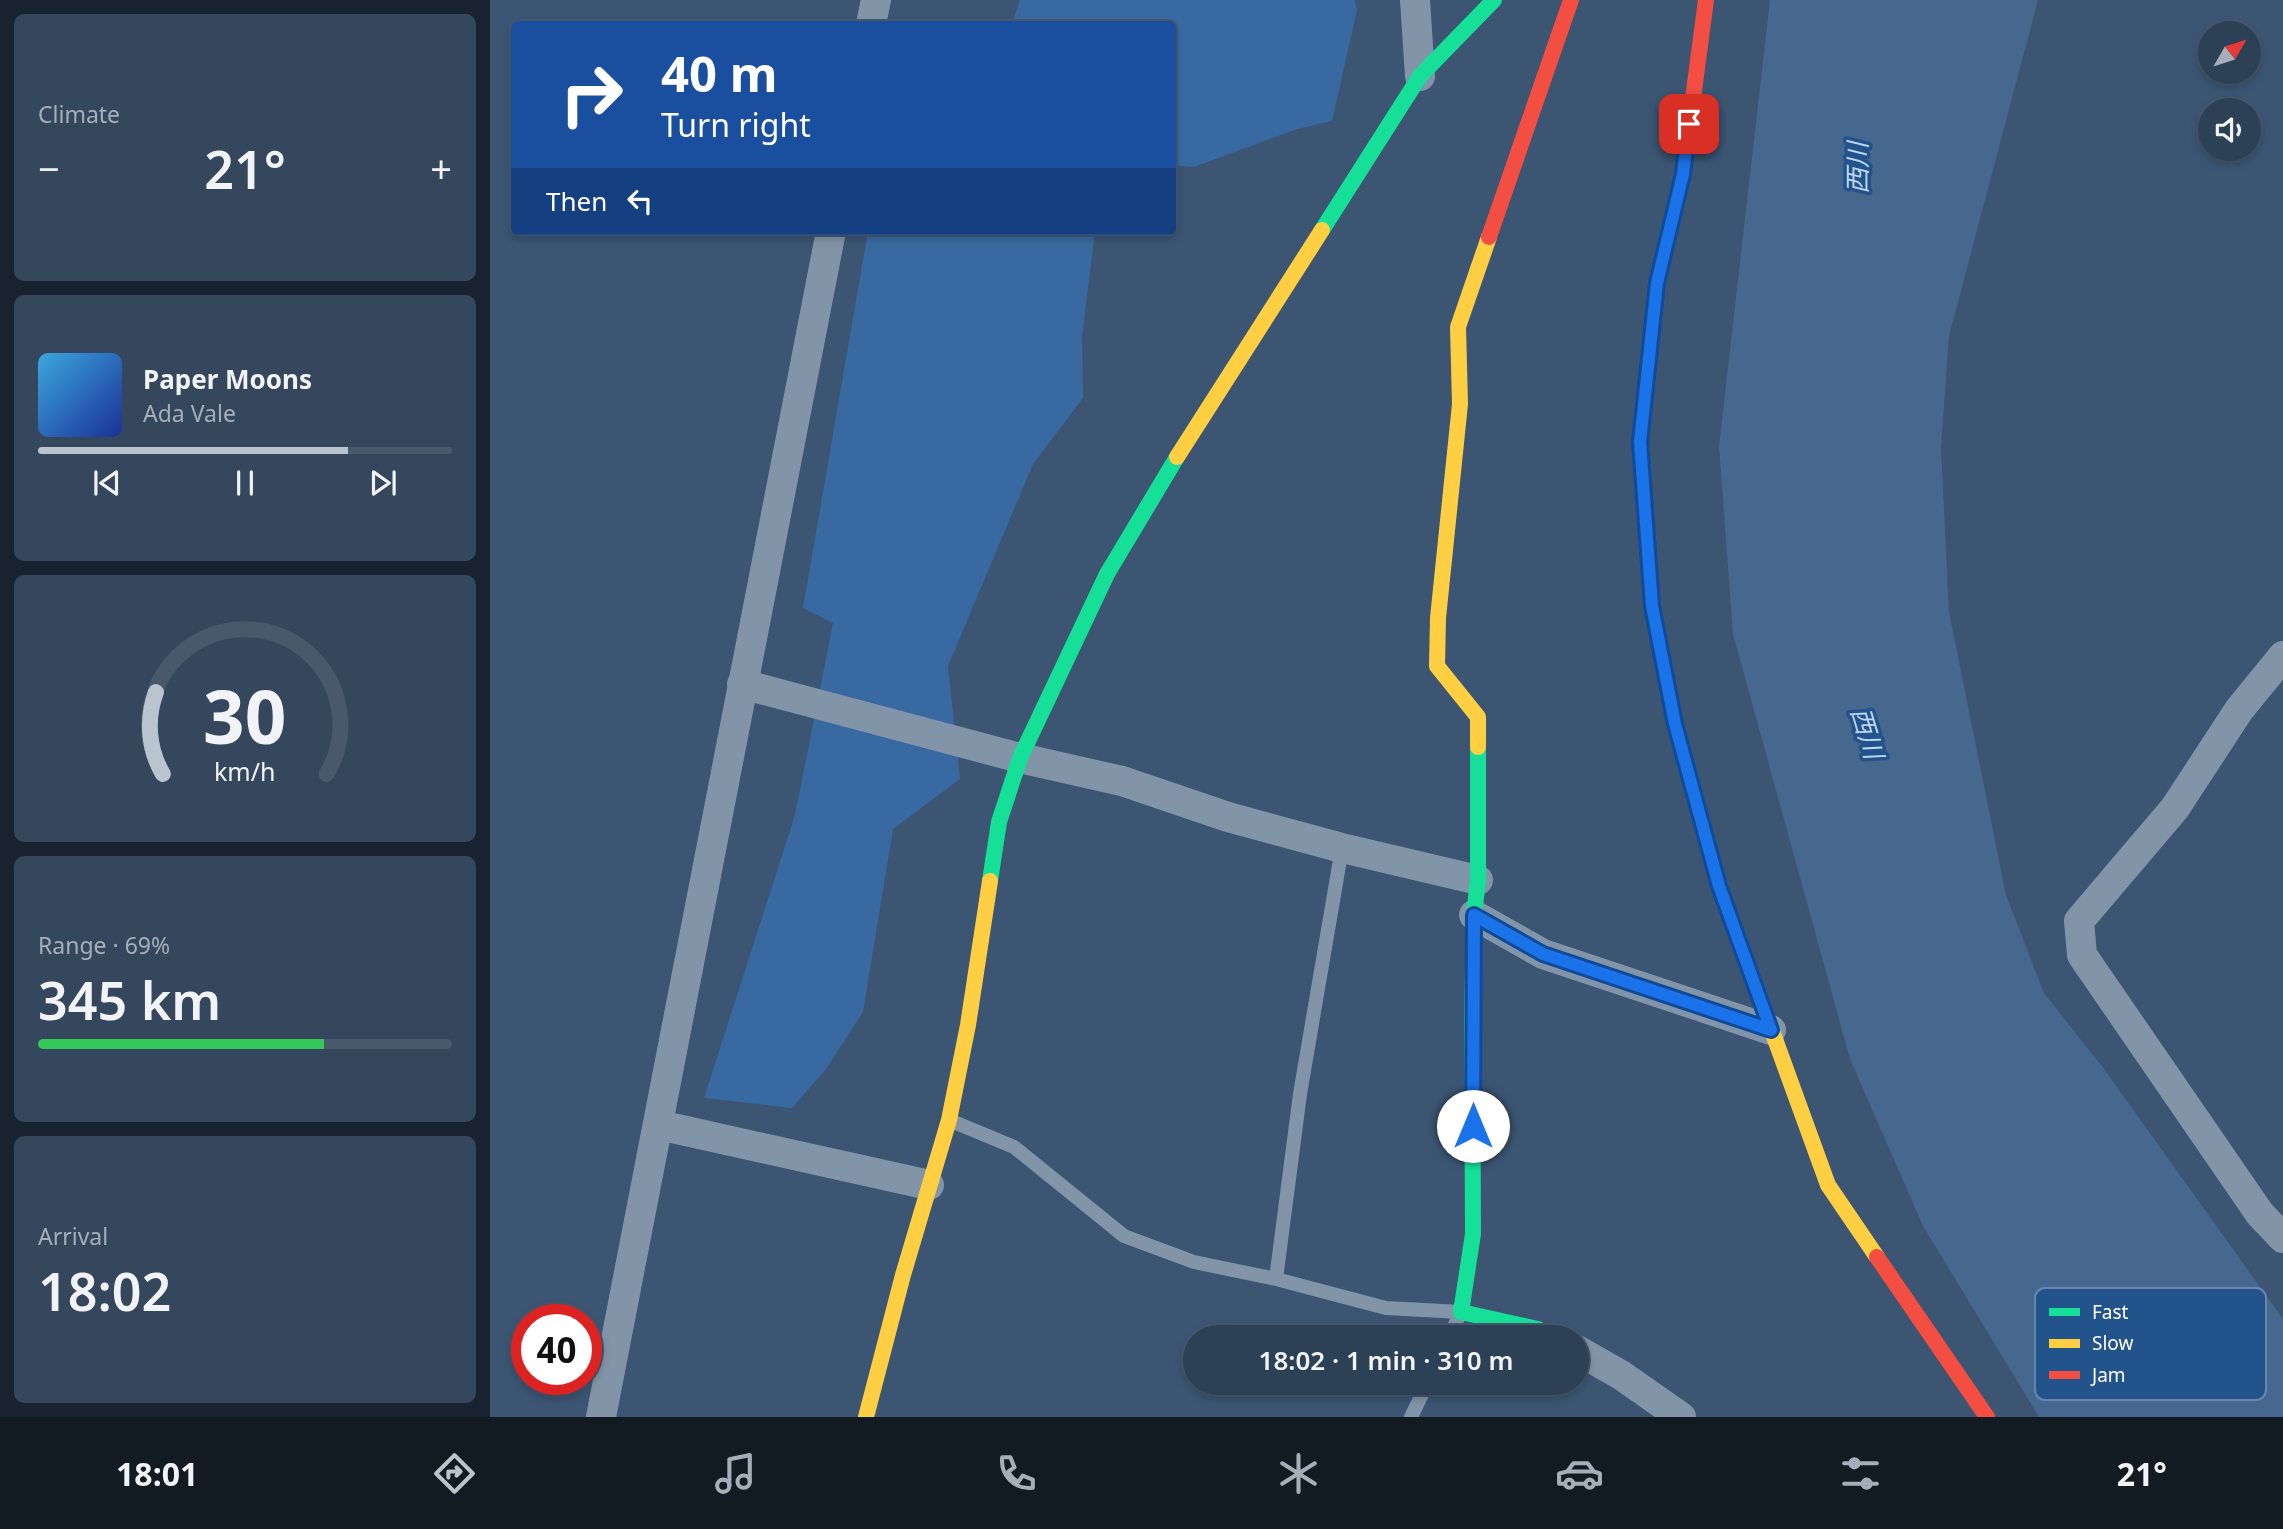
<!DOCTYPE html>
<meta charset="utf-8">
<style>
:root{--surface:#2c4056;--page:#34475c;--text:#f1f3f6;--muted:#a6afb9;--line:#48596c;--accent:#bac4ce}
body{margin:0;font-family:"Noto Sans","Noto Sans JP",sans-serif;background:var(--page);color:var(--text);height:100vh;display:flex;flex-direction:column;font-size:26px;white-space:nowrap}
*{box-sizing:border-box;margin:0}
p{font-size:23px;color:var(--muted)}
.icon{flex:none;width:38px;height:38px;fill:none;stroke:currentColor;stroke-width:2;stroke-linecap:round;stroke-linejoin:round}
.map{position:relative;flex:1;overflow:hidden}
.panel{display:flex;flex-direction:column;gap:14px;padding:14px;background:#18232f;width:490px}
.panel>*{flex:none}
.banner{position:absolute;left:21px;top:21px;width:665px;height:214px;border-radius:7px;box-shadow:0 4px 10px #0003,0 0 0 2px var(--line);background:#1a4fa0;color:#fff;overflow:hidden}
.needle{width:46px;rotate:51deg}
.buttons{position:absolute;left:1708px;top:21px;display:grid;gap:14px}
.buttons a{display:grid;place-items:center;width:63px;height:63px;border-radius:50%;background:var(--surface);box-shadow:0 4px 10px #0003,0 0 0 2px var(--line);font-size:35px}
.speed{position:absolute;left:21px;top:1304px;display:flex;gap:14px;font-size:35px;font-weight:700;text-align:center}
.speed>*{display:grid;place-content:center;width:91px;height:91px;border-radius:50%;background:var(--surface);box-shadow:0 4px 10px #0003,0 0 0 2px var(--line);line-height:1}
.speed .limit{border:10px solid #d22;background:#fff;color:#111}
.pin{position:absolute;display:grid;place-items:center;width:60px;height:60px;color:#fff;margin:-30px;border-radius:14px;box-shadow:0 4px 10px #0006}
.me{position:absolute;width:77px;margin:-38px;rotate:0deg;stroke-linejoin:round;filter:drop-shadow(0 0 5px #0008)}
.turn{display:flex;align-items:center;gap:24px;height:147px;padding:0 35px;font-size:32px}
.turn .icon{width:91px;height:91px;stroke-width:2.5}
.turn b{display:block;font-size:49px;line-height:60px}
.then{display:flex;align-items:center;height:66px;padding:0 35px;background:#0003;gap:14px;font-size:26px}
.big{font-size:52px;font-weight:600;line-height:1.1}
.panel .tile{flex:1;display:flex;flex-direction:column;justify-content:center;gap:10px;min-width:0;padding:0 24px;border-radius:10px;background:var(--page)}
.panel .dial{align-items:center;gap:0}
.dial svg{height:182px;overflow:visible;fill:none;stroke:var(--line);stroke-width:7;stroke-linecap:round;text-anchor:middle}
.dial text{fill:var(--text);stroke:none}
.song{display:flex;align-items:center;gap:21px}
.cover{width:84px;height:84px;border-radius:10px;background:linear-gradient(135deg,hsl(200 70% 55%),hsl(230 70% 35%))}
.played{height:7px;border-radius:4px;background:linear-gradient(90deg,var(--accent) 75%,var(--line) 75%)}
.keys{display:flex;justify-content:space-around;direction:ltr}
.heat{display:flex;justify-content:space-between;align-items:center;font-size:38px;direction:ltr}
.charge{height:10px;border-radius:5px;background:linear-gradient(90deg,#34c759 69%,var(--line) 0)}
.trip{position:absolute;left:693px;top:1325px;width:406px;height:70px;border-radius:35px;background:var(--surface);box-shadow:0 4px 10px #0003,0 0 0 2px var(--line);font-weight:600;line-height:70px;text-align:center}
.tab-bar{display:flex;height:112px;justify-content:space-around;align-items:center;background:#121a22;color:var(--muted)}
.tab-bar .icon{width:49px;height:49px}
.tab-bar .active{color:var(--accent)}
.tab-bar b{font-size:32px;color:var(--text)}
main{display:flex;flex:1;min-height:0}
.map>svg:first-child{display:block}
.green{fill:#386aa1}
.water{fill:#46678e}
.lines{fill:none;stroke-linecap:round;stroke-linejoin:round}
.lane{stroke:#8294a8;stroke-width:14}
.street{stroke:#8294a8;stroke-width:30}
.fast{stroke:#16e098;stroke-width:16}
.slow{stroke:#ffcf43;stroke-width:16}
.jam{stroke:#f24e42;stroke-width:16}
.route-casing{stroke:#114b97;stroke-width:18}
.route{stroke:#1a73e8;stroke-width:12}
.labels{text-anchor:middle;stroke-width:7;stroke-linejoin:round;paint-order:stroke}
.water-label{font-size:26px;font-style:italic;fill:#bdd6f2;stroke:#23538b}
.key{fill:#23538b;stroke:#6587ae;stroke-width:2}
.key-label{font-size:19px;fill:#fff}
</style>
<main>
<section class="panel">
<div class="tile"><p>Climate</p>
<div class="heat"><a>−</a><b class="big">21°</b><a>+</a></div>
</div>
<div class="tile">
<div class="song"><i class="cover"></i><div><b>Paper Moons</b><p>Ada Vale</p></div></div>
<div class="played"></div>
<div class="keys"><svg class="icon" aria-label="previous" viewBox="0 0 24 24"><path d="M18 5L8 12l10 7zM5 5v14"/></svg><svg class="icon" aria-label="pause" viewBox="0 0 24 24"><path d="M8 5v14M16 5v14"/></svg><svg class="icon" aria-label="next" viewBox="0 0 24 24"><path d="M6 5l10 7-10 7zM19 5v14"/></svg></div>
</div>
<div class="tile dial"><svg viewBox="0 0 100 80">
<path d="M14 69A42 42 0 1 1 86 69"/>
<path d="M14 69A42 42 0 0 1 11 33" stroke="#bac4ce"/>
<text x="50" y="56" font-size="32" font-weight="700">30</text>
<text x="50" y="72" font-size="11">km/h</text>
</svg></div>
<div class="tile"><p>Range · 69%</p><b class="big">345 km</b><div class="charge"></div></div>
<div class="tile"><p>Arrival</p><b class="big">18:02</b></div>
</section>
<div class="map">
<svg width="1793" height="1417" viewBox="0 0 1793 1417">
<rect width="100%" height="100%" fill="#3b5573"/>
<path class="green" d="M 530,0 L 865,0 L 867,10 L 842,121 L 807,129 L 704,167 L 683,165 L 682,24 L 522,24 Z
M 378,231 L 605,231 L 592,337 L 593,398 L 543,464 L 458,666 L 470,779 L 403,829 L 373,1012 L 336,1069 L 302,1108 L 214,1098 L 305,815 L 343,623 L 313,608 Z"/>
<path class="water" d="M 1280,0 L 1548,0 L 1459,336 L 1451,447 L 1459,612 L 1516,895 L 1554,993 L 1614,1069 L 1793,1319 L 1793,1417 L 1549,1417 L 1433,1226 L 1360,1059 L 1243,634 L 1229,446 Z"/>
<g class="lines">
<path class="lane" d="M 459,1120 L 524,1147 L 634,1236 L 704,1262 L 786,1279 L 896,1308 L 971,1312 L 959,1337
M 786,1279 L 810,1094 L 852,848
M 921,1417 L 938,1382"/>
<path class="street" d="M 925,0 L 930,76
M 381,24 L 386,0
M 1793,656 L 1749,710 L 1685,808 L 1589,921 L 1592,955 L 1770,1214 L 1793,1238
M 252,684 L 530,758 L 632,781 L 738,817 L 852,848 L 988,880
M 984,915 L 1053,954 L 1281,1030
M 169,1125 L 439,1185
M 1087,1350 L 1131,1375 L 1191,1417
M 111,1417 L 341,231"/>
<path class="fast" d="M 832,230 L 930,76 L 1004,0
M 1163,319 L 1150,442 L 1162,606 L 1185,724 L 1229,886 L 1245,929
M 988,747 L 988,880 L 984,915 L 982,1019 L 983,1234 L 971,1312 L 1048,1329 L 1063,1337
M 500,881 L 509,822 L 530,758 L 617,574 L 687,457"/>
<path class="slow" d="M 687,457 L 832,230
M 988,747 L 988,717 L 947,666 L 948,618 L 970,404 L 968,327 L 999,237
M 1245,929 L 1338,1185 L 1387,1257
M 376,1417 L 413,1275 L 459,1120 L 478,1025 L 500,881"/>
<path class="jam" d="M 999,237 L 1081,0
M 1163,319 L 1167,283 L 1193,174 L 1216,0
M 1387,1257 L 1497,1417"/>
</g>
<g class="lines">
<g class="route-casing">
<path id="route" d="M 983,1126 L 984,915 L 1053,954 L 1281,1030 L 1229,886 L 1185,724 L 1162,606 L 1150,442 L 1167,283 L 1193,174 L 1199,124"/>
</g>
<use href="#route" class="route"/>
</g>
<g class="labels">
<g class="water-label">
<text transform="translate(1368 168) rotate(-90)" y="9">西川</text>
<text transform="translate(1377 733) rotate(73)" y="9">西川</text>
</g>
</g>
<rect x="1545" y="1288" width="231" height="112" rx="10" class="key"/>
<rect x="1559" y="1308" width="31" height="8" fill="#16e098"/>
<rect x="1559" y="1339" width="31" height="9" fill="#ffcf43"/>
<rect x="1559" y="1371" width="31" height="8" fill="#f24e42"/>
<g class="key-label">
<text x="1602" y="1319">Fast</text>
<text x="1602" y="1350">Slow</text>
<text x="1602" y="1382">Jam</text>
</g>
</svg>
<div class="buttons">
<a><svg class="needle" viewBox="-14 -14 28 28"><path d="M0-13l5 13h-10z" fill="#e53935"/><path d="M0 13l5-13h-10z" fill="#a6afb9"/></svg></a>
<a><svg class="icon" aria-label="sound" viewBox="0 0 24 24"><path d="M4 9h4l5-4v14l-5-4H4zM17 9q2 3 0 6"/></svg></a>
</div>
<div class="speed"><div class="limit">40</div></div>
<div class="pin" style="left:1199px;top:124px;background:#d93025"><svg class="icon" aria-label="arrive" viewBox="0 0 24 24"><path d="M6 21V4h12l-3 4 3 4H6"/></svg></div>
<svg class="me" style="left:983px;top:1126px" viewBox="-20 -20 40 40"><circle r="19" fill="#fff"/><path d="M0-13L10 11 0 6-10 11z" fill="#1a73e8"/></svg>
<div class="trip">18:02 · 1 min · 310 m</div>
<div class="banner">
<div class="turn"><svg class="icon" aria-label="right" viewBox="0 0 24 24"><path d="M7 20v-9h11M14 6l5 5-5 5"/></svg><div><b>40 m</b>Turn right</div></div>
<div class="then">Then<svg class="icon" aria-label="left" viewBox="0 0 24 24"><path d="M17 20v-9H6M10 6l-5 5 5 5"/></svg></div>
</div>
</div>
</main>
<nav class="tab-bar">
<b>18:01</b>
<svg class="icon active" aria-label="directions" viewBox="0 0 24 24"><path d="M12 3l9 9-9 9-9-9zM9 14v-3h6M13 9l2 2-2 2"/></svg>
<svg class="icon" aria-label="music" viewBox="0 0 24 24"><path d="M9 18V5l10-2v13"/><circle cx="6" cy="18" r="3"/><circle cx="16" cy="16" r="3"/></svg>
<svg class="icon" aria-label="phone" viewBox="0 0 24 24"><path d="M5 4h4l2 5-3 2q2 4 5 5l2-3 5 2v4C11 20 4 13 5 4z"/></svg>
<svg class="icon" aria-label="climate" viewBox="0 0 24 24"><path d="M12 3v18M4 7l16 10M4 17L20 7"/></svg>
<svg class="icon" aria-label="car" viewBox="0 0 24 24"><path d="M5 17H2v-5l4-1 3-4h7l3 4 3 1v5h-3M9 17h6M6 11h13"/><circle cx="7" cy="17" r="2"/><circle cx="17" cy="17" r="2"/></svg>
<svg class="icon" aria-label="filters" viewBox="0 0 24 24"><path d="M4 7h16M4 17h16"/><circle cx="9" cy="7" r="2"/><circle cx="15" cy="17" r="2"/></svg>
<b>21°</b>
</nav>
